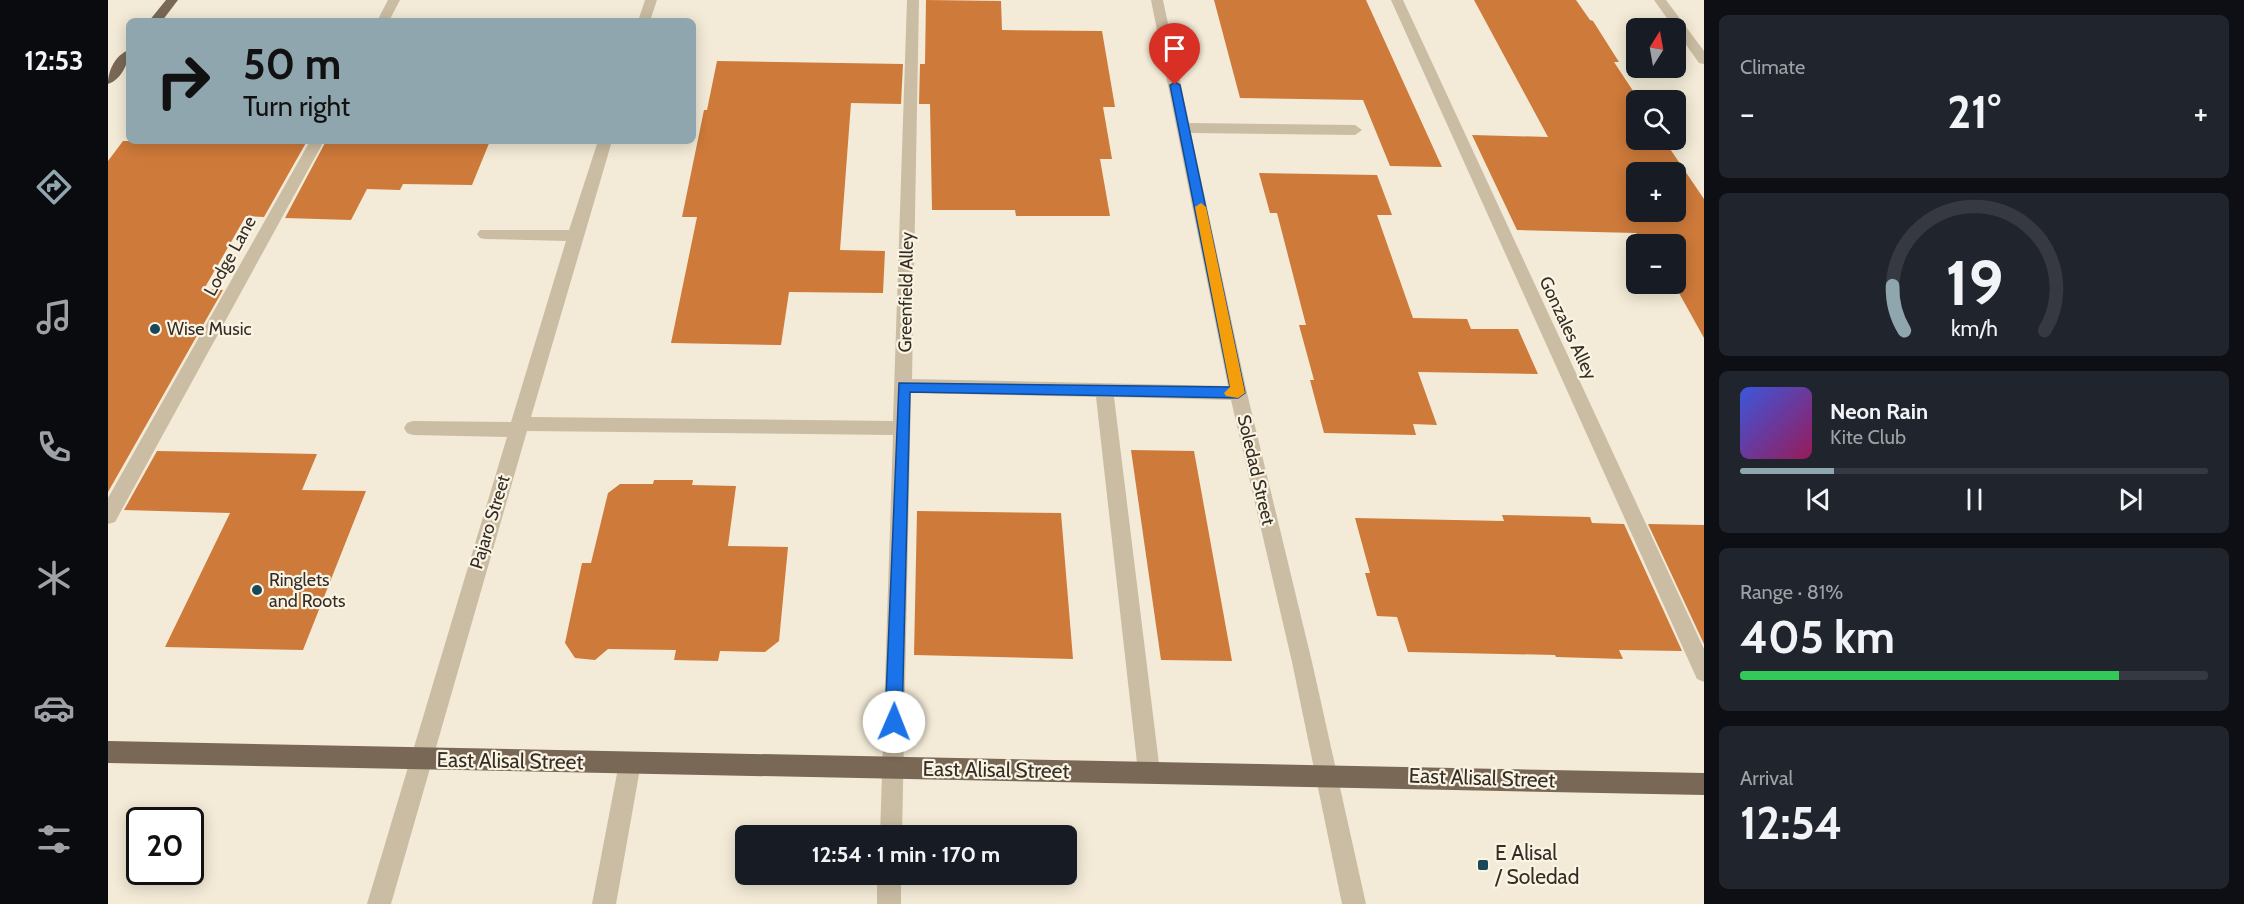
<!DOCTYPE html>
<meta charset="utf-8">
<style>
:root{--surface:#171b24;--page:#20242c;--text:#f1f3f6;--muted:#9ea1a6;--line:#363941;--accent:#90a6af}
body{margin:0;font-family:Cabin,sans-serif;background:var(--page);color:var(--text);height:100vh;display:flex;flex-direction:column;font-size:22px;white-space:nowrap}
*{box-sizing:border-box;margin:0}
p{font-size:20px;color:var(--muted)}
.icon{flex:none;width:33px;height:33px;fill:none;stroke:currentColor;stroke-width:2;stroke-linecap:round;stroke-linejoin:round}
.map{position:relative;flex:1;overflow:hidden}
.side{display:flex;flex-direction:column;gap:15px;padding:15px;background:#0d0f14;width:540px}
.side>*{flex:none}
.top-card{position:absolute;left:18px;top:18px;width:570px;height:126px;border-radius:9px;box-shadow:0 3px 15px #0003;background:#90a6af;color:#111;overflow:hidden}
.needle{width:39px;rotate:11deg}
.fabs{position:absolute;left:1518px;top:18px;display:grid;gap:12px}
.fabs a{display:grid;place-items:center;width:60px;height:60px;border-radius:9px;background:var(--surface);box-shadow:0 3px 15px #0003;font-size:30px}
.speed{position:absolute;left:18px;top:807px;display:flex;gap:12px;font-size:30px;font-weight:700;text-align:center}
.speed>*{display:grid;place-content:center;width:78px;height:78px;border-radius:50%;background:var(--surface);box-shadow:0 3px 15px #0003;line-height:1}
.speed .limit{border:3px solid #111;border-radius:9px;background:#fff;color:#111}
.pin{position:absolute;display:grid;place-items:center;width:51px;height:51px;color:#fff;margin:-62px -26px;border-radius:50% 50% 50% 0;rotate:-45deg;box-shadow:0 0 6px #0007}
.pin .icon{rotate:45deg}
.me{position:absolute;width:66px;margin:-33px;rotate:1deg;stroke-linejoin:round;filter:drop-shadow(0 0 4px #0008)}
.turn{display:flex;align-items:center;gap:21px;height:126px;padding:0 18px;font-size:27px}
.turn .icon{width:78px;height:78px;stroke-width:2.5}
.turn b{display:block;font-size:42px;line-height:51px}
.big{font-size:45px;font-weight:700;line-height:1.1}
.side .widget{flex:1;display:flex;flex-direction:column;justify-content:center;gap:9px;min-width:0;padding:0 21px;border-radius:9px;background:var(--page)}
.side .dial{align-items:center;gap:0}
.dial svg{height:156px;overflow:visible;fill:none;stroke:var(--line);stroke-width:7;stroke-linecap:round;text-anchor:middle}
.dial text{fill:var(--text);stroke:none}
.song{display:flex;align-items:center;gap:18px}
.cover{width:72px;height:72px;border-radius:9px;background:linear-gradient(135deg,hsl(230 70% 55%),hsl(330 70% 35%))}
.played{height:6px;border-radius:3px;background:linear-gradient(90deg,var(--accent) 20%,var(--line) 20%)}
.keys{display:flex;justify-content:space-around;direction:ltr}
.heat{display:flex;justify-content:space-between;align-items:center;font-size:33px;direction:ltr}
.charge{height:9px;border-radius:4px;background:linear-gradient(90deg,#34c759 81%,var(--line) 0)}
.trip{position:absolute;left:627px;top:825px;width:342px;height:60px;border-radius:9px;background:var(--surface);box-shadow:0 3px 15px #0003;font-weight:700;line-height:60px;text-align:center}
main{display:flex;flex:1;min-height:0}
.tab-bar{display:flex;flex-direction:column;width:108px;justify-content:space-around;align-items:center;background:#090b0e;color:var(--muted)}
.tab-bar .icon{width:42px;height:42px}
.tab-bar .current{color:var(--accent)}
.tab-bar b{font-size:27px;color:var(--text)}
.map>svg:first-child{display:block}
.building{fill:#ce7a3a;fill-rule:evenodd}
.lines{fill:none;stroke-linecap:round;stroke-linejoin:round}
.minor{fill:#cbbda3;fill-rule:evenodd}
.major{fill:#796855;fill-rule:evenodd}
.route{fill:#1a73e8;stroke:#114b97;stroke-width:1.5}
.slow{fill:#f59e0b}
.poi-dot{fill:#194959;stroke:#faf4e4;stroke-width:2}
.labels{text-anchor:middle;stroke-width:4.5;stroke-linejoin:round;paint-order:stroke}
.street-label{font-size:18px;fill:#362d25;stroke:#faf4e4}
.poi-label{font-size:18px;fill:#362d25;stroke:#faf4e4;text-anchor:start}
.near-street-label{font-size:21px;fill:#362d25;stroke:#faf4e4}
.near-poi-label{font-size:21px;fill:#362d25;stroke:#faf4e4;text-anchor:start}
</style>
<main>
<nav class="tab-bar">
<b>12:53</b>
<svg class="icon current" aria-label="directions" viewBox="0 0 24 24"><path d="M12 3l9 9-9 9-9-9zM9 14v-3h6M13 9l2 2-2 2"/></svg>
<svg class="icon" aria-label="music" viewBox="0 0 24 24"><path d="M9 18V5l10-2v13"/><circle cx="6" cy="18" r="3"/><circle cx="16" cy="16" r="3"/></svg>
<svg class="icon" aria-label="phone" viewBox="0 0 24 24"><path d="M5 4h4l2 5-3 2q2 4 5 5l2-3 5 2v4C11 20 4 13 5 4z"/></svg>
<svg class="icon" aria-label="climate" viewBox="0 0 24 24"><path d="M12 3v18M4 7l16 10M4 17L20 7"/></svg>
<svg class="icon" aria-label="car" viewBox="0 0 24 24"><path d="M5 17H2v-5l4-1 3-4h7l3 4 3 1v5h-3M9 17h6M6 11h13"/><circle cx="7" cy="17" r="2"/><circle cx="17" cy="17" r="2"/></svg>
<svg class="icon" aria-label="filters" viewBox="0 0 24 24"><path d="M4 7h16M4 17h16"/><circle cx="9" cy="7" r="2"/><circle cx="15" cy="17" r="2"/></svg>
</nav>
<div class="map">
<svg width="1596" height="904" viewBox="0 0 1596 904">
<rect width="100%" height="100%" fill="#f3ebd7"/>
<path class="building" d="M 818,0 L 893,1 L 894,30 L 994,31 L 1007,107 L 995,107 L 1004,159 L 992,159 L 1002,216 L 908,216 L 907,210 L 824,210 L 822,104 L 811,104 L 812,64 L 817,64 Z
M 1106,0 L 1258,0 L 1334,167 L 1282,166 L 1255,100 L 1132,98 Z
M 1366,0 L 1468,0 L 1482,20 L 1485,21 L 1511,62 L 1506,62 L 1531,100 L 1528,100 L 1528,140 L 1556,140 L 1596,199 L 1596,338 L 1566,284 L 1568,284 L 1568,244 L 1534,244 L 1528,233 L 1409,230 L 1364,135 L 1440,137 ZM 1528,172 L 1568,172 L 1568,212 L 1528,212 Z
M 609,61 L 795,64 L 793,104 L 743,103 L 732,250 L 777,251 L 775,293 L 681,292 L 673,345 L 563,343 L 589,217 L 574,217 L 596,110 L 599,110 Z
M 15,141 L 199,141 L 156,217 L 138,216 L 96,289 L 115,290 L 0,492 L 0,161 Z
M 218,141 L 382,141 L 364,185 L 295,184 L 292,190 L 259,189 L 243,220 L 177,218 Z
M 1151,173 L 1269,175 L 1284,215 L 1269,215 L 1305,318 L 1359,319 L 1363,329 L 1410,329 L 1430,374 L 1310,372 L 1329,425 L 1305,424 L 1308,435 L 1216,433 L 1202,380 L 1206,380 L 1191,325 L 1198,325 L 1169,213 L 1162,213 Z
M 1023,450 L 1086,451 L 1124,661 L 1053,660 Z
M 49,451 L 209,454 L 194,490 L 258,491 L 195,650 L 57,647 L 122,513 L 16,510 Z
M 546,480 L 585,480 L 584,485 L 628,486 L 620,546 L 680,547 L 671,641 L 657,652 L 612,651 L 610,661 L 566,660 L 568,650 L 500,649 L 487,660 L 467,658 L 457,643 L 474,563 L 483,563 L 500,493 L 512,484 L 545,484 Z
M 809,511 L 953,513 L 965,659 L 806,655 Z
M 1394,515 L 1482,517 L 1484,523 L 1516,524 L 1574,651 L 1511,650 L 1515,659 L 1448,657 L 1447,655 L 1300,652 L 1289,617 L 1269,616 L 1257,573 L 1262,573 L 1247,518 L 1396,521 Z
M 1540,524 L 1596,525 L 1596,644 Z"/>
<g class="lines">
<path class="minor" d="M 280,0 L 292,0 L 281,21 L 269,21 Z
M 537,0 L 549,0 L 542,21 L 530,21 Z
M 799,0 L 811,0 L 804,379 L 1120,386 L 1043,0 L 1055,0 L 1081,123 L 1247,125 L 1254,130 L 1247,135 L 1083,133 L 1139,393 L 1204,662 L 1258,904 L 1234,904 L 1184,662 L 1123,400 L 1006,397 L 1052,772 L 1049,780 L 1041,783 L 1033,780 L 1030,772 L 988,397 L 803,393 L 794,836 L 772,836 L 785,435 L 419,431 L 283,904 L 259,904 L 399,437 L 305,435 L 299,433 L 296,428 L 299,423 L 305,421 L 403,422 L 458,241 L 377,239 L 372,238 L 369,234 L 372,230 L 461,230 L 490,141 L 504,141 L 423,417 L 785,421 Z
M 1283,0 L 1295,0 L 1596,649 L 1596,682 L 1589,679 Z
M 1546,0 L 1558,0 L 1596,51 L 1596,64 L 1591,63 Z
M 202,141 L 216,141 L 7,522 L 0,524 L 0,498 Z
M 522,752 L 530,755 L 533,763 L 508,904 L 484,904 L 511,763 L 514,755 Z
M 769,874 L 793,874 L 793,904 L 769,904 Z"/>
<path class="major" d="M 58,0 L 70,0 L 54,21 L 41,21 Z
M 21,50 C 21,63 13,80 0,84 C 0,71 7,55 21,50 Z
M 0,741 L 1596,773 L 1596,795 L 0,763 Z"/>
</g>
<path class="route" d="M 1067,82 L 1072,85 L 1137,393 L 1130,398 L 802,392 L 794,722 L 791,728 L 786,730 L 780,728 L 777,722 L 791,383 L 1122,387 L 1062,85 Z"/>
<path class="slow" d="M 1093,203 L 1098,207 L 1137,393 L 1130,398 L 1118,396 L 1116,393 L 1122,387 L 1087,207 Z"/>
<g class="poi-dot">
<circle cx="47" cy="329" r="6"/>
<circle cx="149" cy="590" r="6"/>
<rect x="1369" y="859" width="12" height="12" rx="3"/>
</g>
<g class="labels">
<g class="street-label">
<text transform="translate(122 256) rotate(-61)" y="6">Lodge Lane</text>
<text transform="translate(798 292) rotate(-89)" y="6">Greenfield Alley</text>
<text transform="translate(1460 328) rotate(65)" y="6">Gonzales Alley</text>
<text transform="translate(1148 470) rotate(77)" y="6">Soledad Street</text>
<text transform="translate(382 522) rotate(-73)" y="6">Pajaro Street</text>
</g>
<g class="poi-label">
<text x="59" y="335">Wise Music</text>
<text x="161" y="586">Ringlets<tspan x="161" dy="21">and Roots</tspan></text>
</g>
<g class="near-street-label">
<text transform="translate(402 761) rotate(1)" y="7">East Alisal Street</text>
<text transform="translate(888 770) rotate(1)" y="7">East Alisal Street</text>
<text transform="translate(1374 778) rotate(2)" y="7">East Alisal Street</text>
</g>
<g class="near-poi-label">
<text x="1387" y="860">E Alisal<tspan x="1387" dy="24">/ Soledad</tspan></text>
</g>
</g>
</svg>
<div class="fabs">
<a><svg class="needle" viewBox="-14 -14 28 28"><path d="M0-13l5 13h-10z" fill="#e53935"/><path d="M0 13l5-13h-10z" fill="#9ea1a6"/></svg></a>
<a><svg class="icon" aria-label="search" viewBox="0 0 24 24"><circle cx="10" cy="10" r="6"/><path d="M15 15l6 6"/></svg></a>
<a>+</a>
<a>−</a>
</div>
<div class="speed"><div class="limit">20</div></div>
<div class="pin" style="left:1067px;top:85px;background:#d93025"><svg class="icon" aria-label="arrive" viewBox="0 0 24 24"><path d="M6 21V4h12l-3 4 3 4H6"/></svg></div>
<svg class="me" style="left:786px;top:722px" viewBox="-20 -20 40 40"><circle r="19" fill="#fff"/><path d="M0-13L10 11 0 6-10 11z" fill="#1a73e8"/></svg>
<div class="trip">12:54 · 1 min · 170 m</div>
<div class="top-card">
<div class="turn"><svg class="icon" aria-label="right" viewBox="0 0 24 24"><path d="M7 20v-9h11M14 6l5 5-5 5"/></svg><div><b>50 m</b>Turn right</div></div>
</div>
</div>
<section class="side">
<div class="widget"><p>Climate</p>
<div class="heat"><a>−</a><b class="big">21°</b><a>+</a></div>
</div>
<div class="widget dial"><svg viewBox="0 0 100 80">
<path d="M14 69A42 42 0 1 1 86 69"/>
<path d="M14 69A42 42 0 0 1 8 46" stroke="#90a6af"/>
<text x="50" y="56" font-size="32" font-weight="700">19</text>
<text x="50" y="72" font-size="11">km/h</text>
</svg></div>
<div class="widget">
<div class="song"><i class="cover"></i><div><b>Neon Rain</b><p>Kite Club</p></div></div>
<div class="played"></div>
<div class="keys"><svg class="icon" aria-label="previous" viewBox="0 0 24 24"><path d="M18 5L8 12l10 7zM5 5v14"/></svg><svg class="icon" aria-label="pause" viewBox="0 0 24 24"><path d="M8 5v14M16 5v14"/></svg><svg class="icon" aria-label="next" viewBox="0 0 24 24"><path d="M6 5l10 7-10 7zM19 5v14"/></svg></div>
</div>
<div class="widget"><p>Range · 81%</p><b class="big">405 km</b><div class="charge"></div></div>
<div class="widget"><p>Arrival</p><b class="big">12:54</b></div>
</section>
</main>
